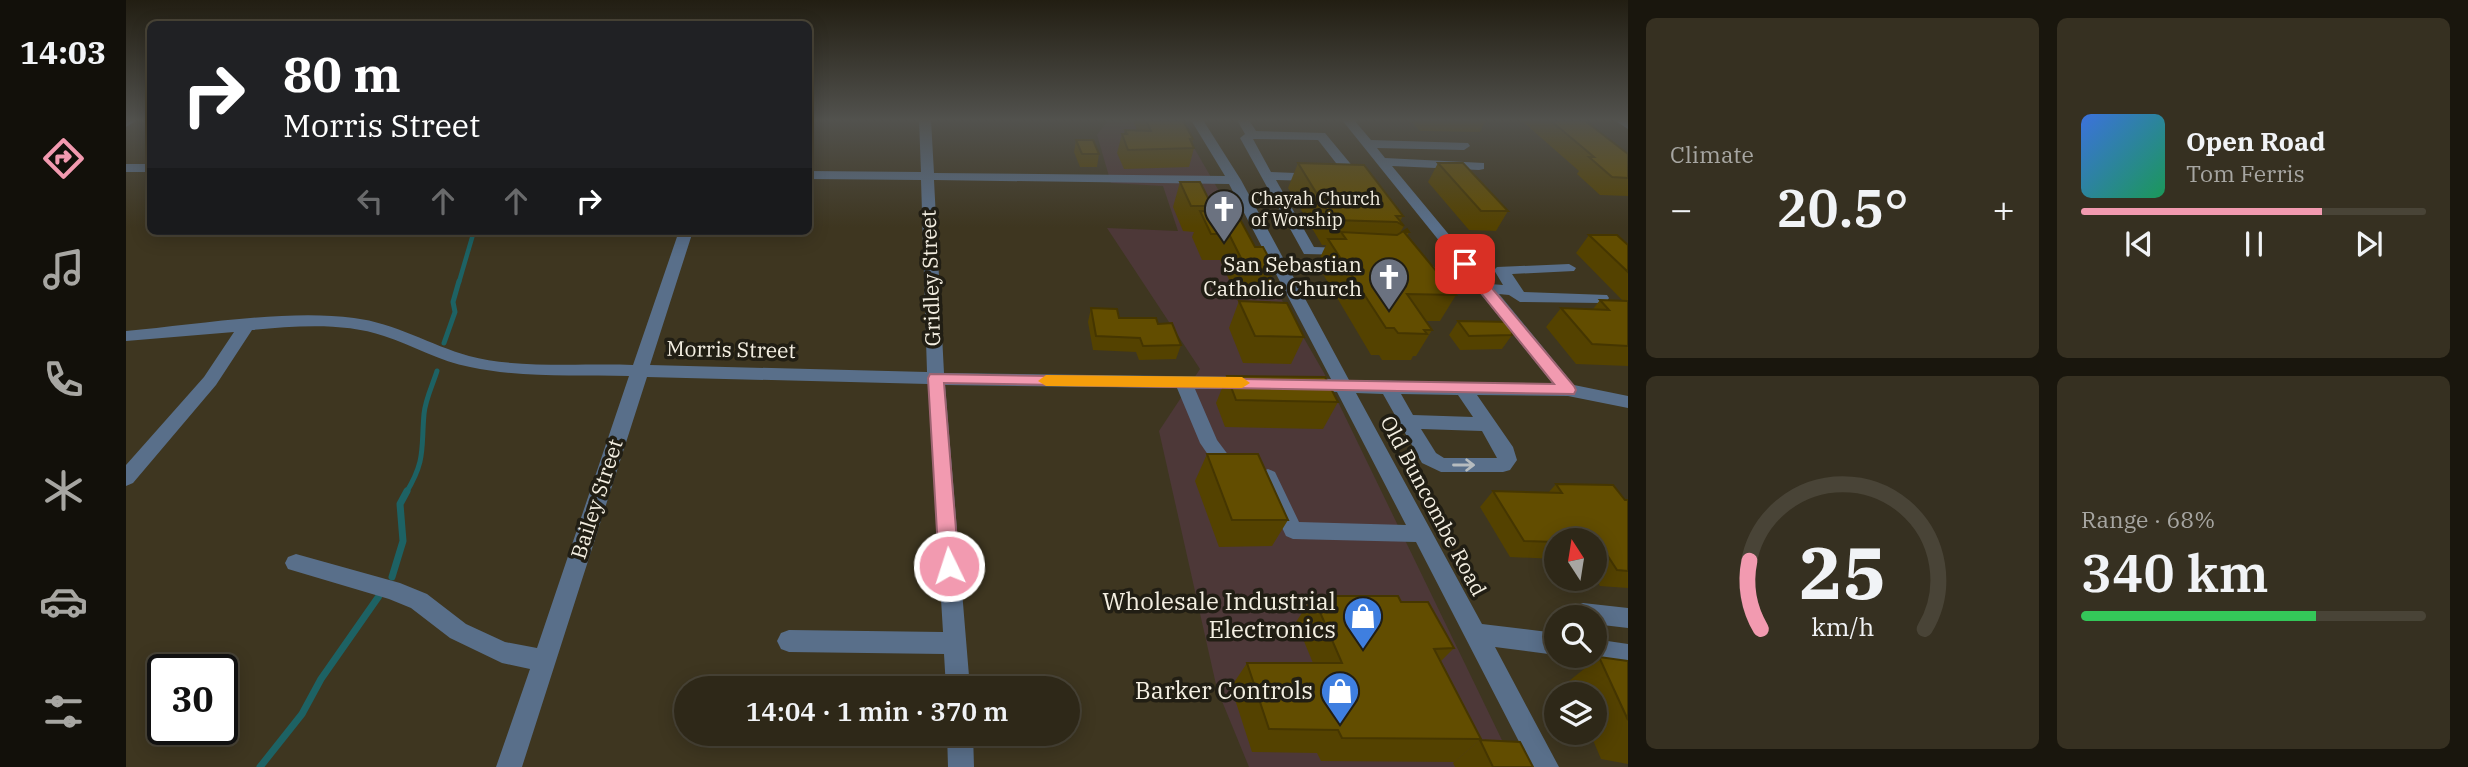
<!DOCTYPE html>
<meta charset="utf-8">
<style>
:root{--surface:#2e2818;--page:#363021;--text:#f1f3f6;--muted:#a7a6a2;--line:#494437;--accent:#f29ab0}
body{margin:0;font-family:"IBM Plex Serif",serif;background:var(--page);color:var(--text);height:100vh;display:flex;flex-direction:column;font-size:26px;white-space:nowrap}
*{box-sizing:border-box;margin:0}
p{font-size:23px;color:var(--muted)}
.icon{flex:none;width:38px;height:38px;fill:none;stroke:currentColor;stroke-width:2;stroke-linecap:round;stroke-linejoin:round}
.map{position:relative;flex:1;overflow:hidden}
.panel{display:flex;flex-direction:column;gap:18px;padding:18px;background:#19160d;width:840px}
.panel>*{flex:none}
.banner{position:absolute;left:21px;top:21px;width:665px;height:214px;border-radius:10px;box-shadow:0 4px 18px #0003,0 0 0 2px var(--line);background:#202124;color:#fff;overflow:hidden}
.needle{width:46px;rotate:348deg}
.fabs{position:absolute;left:1418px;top:528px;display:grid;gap:14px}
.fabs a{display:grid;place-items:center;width:63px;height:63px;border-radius:50%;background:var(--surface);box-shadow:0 4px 18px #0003,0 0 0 2px var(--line);font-size:35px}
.speed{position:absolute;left:21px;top:654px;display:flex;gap:14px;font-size:35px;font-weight:700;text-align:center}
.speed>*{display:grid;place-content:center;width:91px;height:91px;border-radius:50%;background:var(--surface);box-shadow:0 4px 18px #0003,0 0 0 2px var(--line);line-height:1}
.speed .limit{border:4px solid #111;border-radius:10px;background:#fff;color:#111}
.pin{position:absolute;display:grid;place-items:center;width:60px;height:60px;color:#fff;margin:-30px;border-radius:14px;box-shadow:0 4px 10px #0006}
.me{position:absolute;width:77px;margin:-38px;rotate:356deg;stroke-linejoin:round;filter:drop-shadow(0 0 5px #0008)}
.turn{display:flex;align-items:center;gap:24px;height:147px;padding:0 21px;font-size:32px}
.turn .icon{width:91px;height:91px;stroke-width:2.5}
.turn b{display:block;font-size:49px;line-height:60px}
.lanes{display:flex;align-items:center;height:66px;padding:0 21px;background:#0003;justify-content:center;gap:35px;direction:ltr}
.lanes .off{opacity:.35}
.big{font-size:52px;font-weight:600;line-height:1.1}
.panel .card{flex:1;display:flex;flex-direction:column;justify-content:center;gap:10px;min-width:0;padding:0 24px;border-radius:10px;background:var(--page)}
.panel .dial{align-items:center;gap:0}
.dial svg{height:182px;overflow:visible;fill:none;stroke:var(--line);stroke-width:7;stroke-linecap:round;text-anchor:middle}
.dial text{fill:var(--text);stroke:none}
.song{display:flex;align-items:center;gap:21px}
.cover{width:84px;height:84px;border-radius:10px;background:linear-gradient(135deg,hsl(220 70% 55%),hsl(150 70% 35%))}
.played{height:7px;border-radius:4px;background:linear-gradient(90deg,var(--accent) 70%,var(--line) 70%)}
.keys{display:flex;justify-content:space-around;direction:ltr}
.heat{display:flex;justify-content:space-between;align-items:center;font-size:38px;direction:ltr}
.charge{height:10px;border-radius:5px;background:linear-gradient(90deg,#34c759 68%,var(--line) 0)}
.panel .tiles{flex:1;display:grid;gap:18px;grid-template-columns:repeat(2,1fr)}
.trip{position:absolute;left:548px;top:676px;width:406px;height:70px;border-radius:35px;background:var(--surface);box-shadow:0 4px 18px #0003,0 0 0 2px var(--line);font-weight:600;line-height:70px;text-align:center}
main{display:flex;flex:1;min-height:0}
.menu{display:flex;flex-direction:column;width:126px;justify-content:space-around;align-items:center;background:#12100a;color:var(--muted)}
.menu .icon{width:49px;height:49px}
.menu .active{color:var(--accent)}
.menu b{font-size:32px;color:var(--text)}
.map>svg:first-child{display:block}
.commercial{fill:#4d3838}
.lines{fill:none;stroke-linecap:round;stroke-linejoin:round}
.stream-far2{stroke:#1d6264;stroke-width:4.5}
.stream-far1{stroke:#1d6264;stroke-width:5}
.stream{stroke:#1d6264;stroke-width:7}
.minor{fill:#596f8a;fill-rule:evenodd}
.wall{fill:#544200}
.building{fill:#624d00;stroke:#453600;stroke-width:2}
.oneway{stroke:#b6bcbf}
.route{fill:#f29ab0;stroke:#9d6472;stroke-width:2}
.slow{fill:#f59e0b}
.labels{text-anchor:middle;stroke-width:7;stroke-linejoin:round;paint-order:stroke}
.far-poi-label{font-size:18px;fill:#f4efe2;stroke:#211e14;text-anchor:start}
.poi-label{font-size:21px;fill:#f4efe2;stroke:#211e14;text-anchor:end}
.street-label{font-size:21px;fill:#f4efe2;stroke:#211e14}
.near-poi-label{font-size:24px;fill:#f4efe2;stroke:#211e14;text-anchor:end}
</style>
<main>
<nav class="menu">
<b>14:03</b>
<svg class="icon active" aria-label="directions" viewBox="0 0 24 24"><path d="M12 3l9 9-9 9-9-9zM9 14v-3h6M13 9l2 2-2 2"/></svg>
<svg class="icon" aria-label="music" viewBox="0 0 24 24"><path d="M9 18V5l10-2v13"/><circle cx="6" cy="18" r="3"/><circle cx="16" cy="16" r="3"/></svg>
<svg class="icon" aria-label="phone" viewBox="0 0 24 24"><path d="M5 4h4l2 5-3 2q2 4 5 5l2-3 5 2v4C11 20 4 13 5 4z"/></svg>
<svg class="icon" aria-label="climate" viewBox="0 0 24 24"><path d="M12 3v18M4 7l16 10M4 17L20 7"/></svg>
<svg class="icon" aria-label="car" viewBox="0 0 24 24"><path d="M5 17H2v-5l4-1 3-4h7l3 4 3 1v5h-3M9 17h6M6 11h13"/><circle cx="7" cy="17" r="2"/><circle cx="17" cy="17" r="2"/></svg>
<svg class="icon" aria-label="filters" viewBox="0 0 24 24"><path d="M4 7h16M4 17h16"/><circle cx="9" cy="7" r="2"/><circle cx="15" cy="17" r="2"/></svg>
</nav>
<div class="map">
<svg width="1502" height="767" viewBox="0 0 1502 767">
<rect width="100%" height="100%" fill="#3e3620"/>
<path class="commercial" d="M 982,120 L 1052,120 L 1198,373 L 1389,767 L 1123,767 L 1091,689 L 1033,431 L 1074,369 L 981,228 L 1052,231 L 1037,186 L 985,183 L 971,135 Z"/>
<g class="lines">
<path class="stream-far2" d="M 333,282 L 348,231"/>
<path class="stream-far1" d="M 318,343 L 329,312 L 327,302 L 333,281
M 280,493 C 300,460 295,449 298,414 C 299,400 307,384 311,371"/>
<path class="stream" d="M 266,577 L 277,541 L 274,504 L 281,491
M 134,767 L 176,714 L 195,679 L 253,596"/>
<path class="minor" d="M 0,120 L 11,120 L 0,127 Z
M 793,120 L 805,120 L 808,173 L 1099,176 L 1065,120 L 1077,120 L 1115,180 L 1223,380 L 1427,384 L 1350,288 L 1308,285 L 1295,269 L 1302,265 L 1307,266 L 1317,277 L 1343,278 L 1216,120 L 1228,120 L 1245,140 L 1342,143 L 1344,146 L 1338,150 L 1251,148 L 1259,158 L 1358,163 L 1358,169 L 1353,170 L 1266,166 L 1364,284 L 1377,285 L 1368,270 L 1371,267 L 1443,264 L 1450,268 L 1448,271 L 1386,274 L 1398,292 L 1481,295 L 1483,298 L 1481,301 L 1475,303 L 1394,302 L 1383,295 L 1373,294 L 1448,385 L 1502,396 L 1502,408 L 1442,396 L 1351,395 L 1387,447 L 1391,460 L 1384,470 L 1377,472 L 1315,472 L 1296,463 L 1257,394 L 1230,393 L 1356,624 L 1430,633 L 1430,655 L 1369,647 L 1433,767 L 1406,767 L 1290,542 L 1167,539 L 1160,536 L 1132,477 L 1135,472 L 1142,469 L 1149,472 L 1173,522 L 1280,525 L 1211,392 L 1178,390 L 1169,384 L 1178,378 L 1205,379 L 1103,184 L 808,180 L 818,373 L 1119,377 L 1128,383 L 1119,389 L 1069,389 L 1091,440 L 1103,456 L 1115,458 L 1118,463 L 1115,468 L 1108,470 L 1091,468 L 1074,443 L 1051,388 L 819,385 L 844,688 L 820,688 L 818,654 L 663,652 L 655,649 L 651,641 L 655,633 L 663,630 L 817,632 L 802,384 L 521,377 L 396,767 L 370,767 L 404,669 L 376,663 L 324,638 L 285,608 L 263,599 L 162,569 L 159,563 L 162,557 L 170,554 L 274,583 L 301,594 L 340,624 L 379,642 L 411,648 L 503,376 C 450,375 396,378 344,367 C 314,362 287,345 258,336 C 217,322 169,326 126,330 L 90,385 L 7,483 L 0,486 L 0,465 L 78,377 L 108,332 L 0,341 L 0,331 C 69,325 160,309 228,318 C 269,323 304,345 343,356 C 390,369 458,363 507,365 L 553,231 L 567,231 L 524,365 L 801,372 L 795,180 L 682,179 L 682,171 L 795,172 ZM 1275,394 L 1332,395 L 1347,417 L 1287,415 ZM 1295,429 L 1356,431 L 1371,458 L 1318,458 L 1310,453 Z
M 1111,120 L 1123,120 L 1130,131 L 1199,133 L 1238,180 L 1238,186 L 1228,186 L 1192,140 L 1127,139 L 1145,172 L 1194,174 L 1195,177 L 1189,181 L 1150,180 L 1188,247 L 1218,248 L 1225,252 L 1223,255 L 1178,254 L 1114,138 L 1119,134 Z
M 1488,120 L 1502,120 L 1502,129 Z
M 0,164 L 24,164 L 24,172 L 0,172 Z
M 1457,603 L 1502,608 L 1502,628 L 1468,624 L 1468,618 L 1448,618 L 1446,613 L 1449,606 Z
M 1468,639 L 1502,644 L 1502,666 L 1460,658 L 1468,656 Z
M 821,733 L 847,733 L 848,767 L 822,767 Z"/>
</g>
<path class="wall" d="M 1007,120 L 1057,120 L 1067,139 L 1066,143 L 1068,148 L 1063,167 L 998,169 L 991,153 L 996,134 L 998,134 L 999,130 L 1011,130 Z
M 1251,120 L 1360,120 L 1354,132 L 1294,131 L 1285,121 L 1253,121 Z
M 1395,120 L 1458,120 L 1502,154 L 1502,196 L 1474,195 L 1451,174 L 1453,171 Z
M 950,140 L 973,154 L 971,167 L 954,167 L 948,152 Z
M 1172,163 L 1277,216 L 1274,221 L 1278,226 L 1274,233 L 1281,229 L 1283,232 L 1281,236 L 1330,295 L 1314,321 L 1300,321 L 1306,330 L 1290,356 L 1287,356 L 1285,360 L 1256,360 L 1253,355 L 1245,355 L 1191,264 L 1200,245 L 1196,245 L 1162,188 Z
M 1312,163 L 1382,211 L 1370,231 L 1343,230 L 1302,182 Z
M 1054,182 L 1086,206 L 1084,212 L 1129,247 L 1149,269 L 1138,295 L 1110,295 L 1094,260 L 1076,260 L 1066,237 L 1068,232 L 1057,231 L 1047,207 Z
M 1463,235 L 1502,245 L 1502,366 L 1450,364 L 1420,327 L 1435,308 L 1467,309 L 1474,300 L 1497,301 L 1450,253 Z
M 1113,301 L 1178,337 L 1165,364 L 1117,363 L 1103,328 Z
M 965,308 L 993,318 L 1032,324 L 1055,345 L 1050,359 L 1013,360 L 1010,352 L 967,350 L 962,322 Z
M 1332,321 L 1386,335 L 1376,349 L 1334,350 L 1323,335 Z
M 1101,376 L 1212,402 L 1197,429 L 1099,427 L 1090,403 Z
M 1081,454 L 1162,520 L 1146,546 L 1093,547 L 1069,481 Z
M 1430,484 L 1502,500 L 1502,588 L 1474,586 L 1468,577 L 1468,541 L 1430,541 L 1430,559 L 1384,557 L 1354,507 L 1367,491 L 1422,493 Z
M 1187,596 L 1275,602 L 1328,648 L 1315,661 L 1355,739 L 1328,762 L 1195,761 L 1191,753 L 1126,752 L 1105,687 L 1121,663 L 1187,663 L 1170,622 Z
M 1473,657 L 1502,661 L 1502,764 L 1475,759 L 1464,733 L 1468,733 L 1468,695 L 1448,695 L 1443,681 Z
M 1354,740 L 1407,767 L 1329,767 L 1327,763 Z"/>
<path class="building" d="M 1020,120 L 1057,120 L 1067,139 L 1064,139 L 1068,148 L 1002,150 L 996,134 L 1001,134 L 999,130 L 1025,131 Z
M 1424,120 L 1458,120 L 1502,154 L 1502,178 L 1486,177 L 1463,157 L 1468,157 Z
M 950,140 L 967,140 L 973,154 L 956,154 Z
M 1172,163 L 1238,165 L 1277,216 L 1270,216 L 1278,226 L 1271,222 L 1207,220 Z
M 1312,163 L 1337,163 L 1382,211 L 1355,211 Z
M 1054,182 L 1074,182 L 1086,206 L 1065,206 Z
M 1074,211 L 1110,212 L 1129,247 L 1137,247 L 1149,269 L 1120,268 L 1103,234 L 1085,234 Z
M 1281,229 L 1283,232 L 1278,232 L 1330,295 L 1281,294 L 1306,330 L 1298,330 L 1301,334 L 1272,333 L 1268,328 L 1260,328 L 1202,239 L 1220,239 L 1215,232 L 1271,235 Z
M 1463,235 L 1491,235 L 1502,245 L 1502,272 Z
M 1474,300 L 1502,301 L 1502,346 L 1466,344 L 1435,308 L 1483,310 Z
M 1113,301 L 1161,303 L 1178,337 L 1129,336 Z
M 965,308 L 991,309 L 993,318 L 1030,318 L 1032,324 L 1046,323 L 1055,345 L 1017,346 L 1014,338 L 970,336 Z
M 1332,321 L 1386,322 L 1386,335 L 1343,336 Z
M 1101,376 L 1199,377 L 1212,402 L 1110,400 Z
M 1081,454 L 1132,454 L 1162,520 L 1106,520 Z
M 1430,484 L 1487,485 L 1499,500 L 1502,500 L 1502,571 L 1491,570 L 1474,544 L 1468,544 L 1468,541 L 1430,541 L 1430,542 L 1398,541 L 1367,491 L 1436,493 Z
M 1187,596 L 1272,596 L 1275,602 L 1302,602 L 1328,648 L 1308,649 L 1355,739 L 1216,738 L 1212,730 L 1143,729 L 1121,663 L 1216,663 Z
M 1473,657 L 1502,661 L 1502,720 Z
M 1354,740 L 1394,742 L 1407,767 L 1367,767 Z"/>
<defs><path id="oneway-shaft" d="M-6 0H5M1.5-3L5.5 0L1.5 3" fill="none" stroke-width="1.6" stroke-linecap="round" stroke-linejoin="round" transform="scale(1.75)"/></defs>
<use class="oneway" href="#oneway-shaft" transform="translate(1338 465)"/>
<linearGradient id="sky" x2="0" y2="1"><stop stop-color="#221e12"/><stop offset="0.53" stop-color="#52524e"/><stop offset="1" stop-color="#52524e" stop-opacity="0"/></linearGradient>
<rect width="1502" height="227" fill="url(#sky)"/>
<path class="route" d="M 1339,260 L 1344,262 L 1448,386 L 1450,390 L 1448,394 L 818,383 L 833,566 L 830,572 L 823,575 L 816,572 L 813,566 L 802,378 L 804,374 L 1428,384 L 1334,267 L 1334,262 Z"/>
<path class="slow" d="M 920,375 L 1116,377 L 1124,383 L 1116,388 L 920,386 L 912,381 Z"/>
<defs>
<g id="church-pin" transform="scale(2.0125)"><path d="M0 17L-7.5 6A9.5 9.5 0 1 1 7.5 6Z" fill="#6b7280" stroke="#211e14"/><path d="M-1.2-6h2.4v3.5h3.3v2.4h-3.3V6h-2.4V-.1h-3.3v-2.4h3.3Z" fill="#fff"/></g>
<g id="shop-pin" transform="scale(2.0125)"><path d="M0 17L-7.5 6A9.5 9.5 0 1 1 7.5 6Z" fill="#3f7fe0" stroke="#211e14"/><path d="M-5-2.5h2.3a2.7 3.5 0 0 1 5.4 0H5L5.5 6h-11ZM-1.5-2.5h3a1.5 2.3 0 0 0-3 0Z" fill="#fff"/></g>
</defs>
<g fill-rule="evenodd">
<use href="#church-pin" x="1098" y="209"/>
<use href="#church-pin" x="1263" y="277"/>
<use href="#shop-pin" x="1237" y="616"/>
<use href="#shop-pin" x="1214" y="691"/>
</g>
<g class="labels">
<g class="far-poi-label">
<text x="1125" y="205">Chayah Church<tspan x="1125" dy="21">of Worship</tspan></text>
</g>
<g class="poi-label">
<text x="1236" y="272">San Sebastian<tspan x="1236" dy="24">Catholic Church</tspan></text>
</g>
<g class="street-label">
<text transform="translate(805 278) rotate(-92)" y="7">Gridley Street</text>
<text transform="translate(605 350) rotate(1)" y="7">Morris Street</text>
<text transform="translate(471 499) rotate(-72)" y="7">Bailey Street</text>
<text transform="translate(1307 506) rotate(62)" y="7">Old Buncombe Road</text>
</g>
<g class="near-poi-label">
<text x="1210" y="610">Wholesale Industrial<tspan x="1210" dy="28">Electronics</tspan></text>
<text x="1187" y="699">Barker Controls</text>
</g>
</g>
</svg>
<div class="fabs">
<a><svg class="needle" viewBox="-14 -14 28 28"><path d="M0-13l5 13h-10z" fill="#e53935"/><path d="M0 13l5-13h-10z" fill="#a7a6a2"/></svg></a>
<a><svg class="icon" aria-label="search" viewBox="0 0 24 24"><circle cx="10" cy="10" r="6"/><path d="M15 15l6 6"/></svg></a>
<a><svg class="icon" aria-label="layers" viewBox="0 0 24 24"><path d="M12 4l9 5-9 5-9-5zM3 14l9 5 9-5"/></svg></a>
</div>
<div class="speed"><div class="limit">30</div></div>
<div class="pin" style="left:1339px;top:264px;background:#d93025"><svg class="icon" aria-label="arrive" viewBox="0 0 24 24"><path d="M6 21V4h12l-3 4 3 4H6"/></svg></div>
<svg class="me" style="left:823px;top:566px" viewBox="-20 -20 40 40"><circle r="17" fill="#f29ab0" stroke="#fff" stroke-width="3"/><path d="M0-11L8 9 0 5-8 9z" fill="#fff"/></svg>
<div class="trip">14:04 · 1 min · 370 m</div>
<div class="banner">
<div class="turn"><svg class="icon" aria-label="right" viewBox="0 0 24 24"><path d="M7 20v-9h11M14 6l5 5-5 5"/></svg><div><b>80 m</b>Morris Street</div></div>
<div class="lanes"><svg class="icon off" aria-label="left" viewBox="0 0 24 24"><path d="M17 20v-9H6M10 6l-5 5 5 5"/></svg><svg class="icon off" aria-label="ahead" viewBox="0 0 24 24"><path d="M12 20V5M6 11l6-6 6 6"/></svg><svg class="icon off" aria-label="ahead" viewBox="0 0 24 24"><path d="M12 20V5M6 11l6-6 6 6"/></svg><svg class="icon" aria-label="right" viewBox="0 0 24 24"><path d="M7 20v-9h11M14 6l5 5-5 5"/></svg></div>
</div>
</div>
<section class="panel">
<div class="tiles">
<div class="card"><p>Climate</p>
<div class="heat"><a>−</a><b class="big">20.5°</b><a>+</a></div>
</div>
<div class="card">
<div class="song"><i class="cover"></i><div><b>Open Road</b><p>Tom Ferris</p></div></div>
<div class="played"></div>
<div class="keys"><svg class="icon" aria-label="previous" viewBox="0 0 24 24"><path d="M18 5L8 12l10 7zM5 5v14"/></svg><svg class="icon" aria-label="pause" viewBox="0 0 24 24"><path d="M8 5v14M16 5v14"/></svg><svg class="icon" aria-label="next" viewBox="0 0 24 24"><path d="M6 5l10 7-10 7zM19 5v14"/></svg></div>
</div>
<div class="card dial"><svg viewBox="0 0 100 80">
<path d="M14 69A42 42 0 1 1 86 69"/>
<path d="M14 69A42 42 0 0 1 9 39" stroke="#f29ab0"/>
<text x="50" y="56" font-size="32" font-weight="700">25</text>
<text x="50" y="72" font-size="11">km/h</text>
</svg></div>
<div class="card"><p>Range · 68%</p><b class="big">340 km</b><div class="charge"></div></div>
</div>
</section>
</main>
